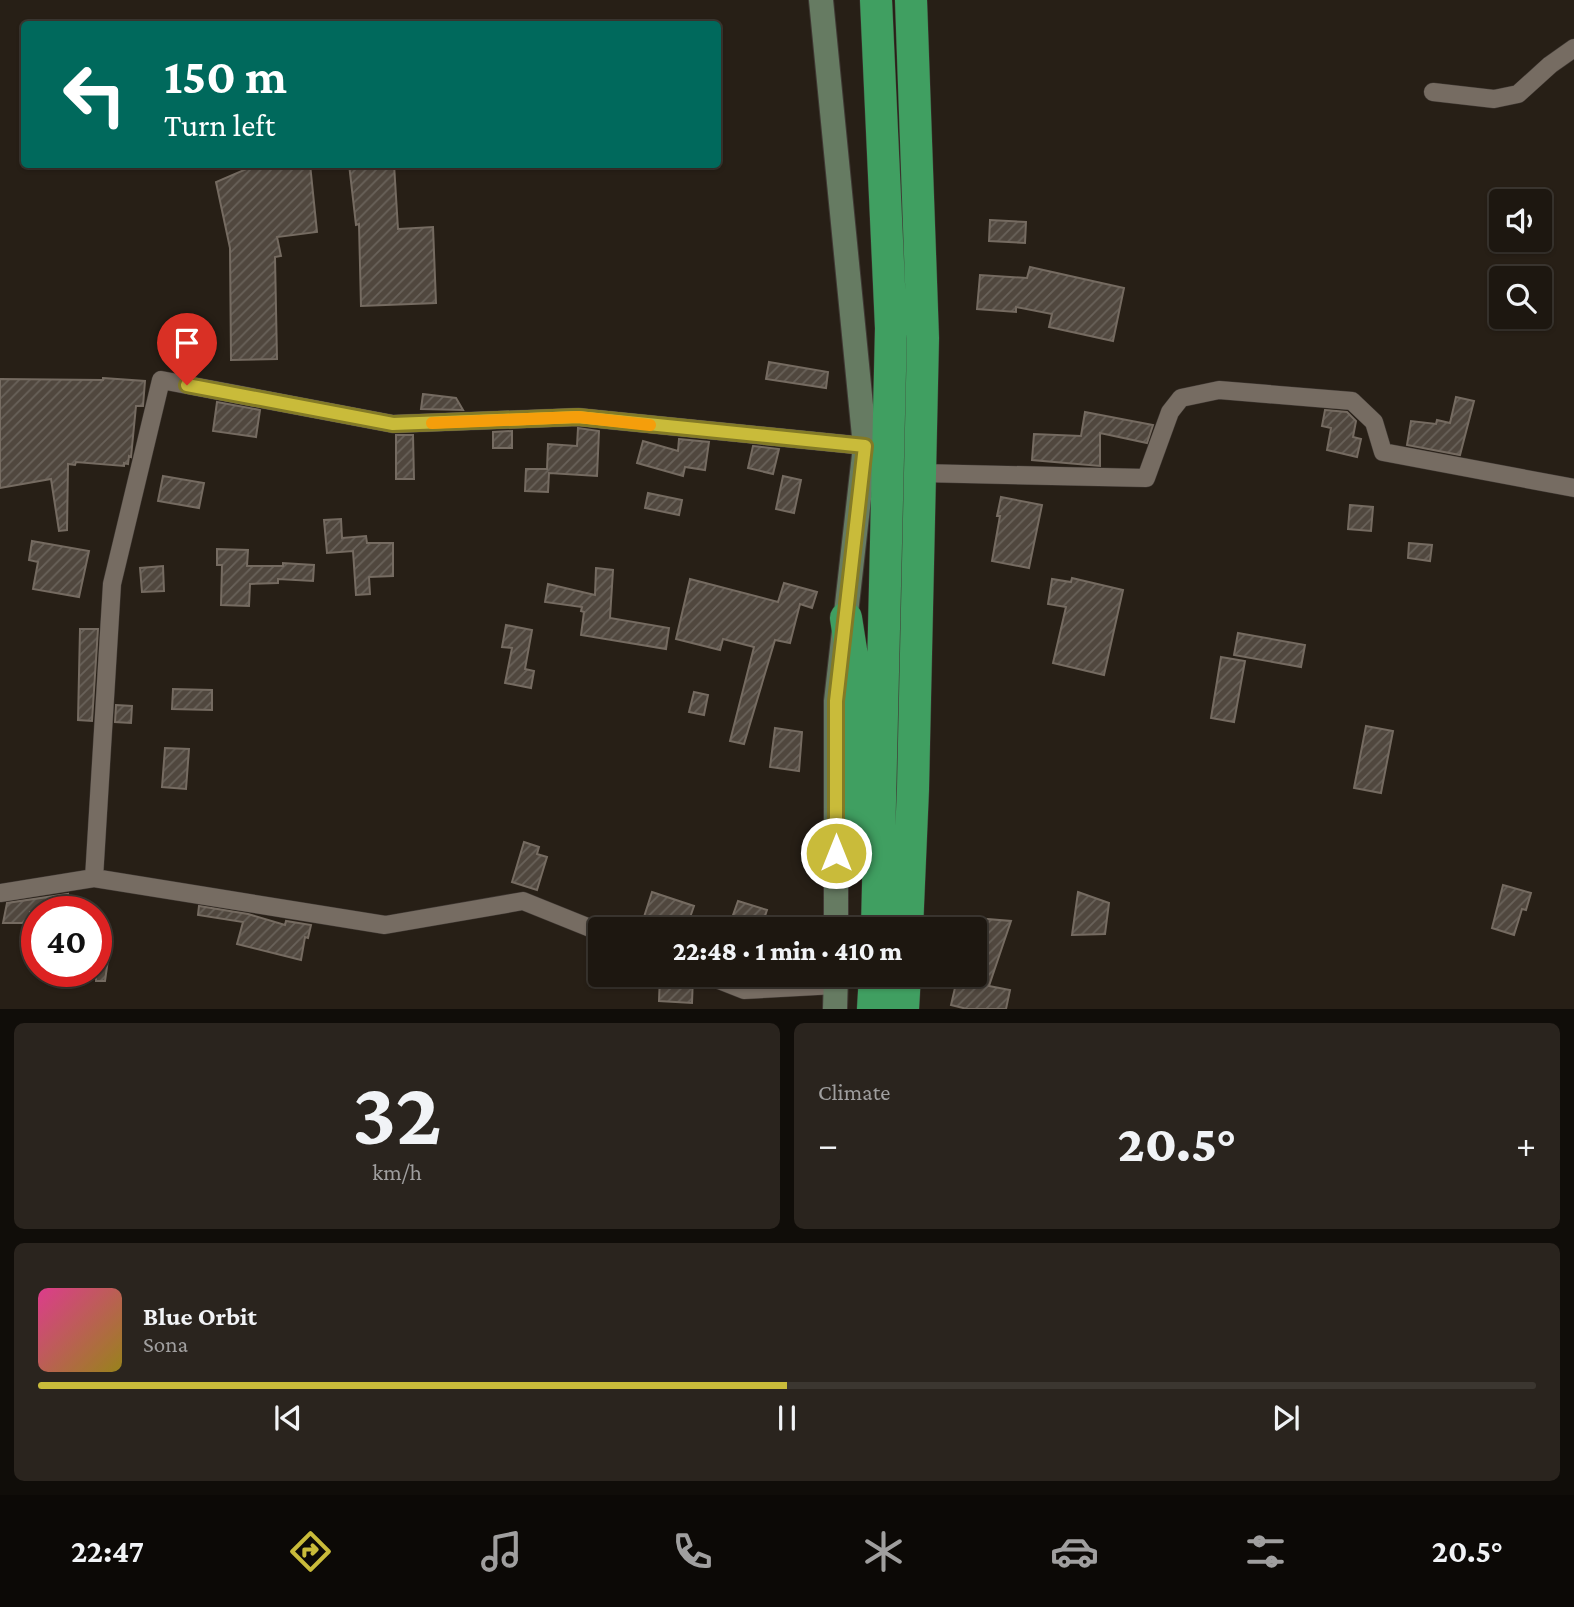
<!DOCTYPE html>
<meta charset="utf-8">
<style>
:root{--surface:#1d1710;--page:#2a241e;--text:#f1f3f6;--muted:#a09f9f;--line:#3b3630;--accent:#c9bb3a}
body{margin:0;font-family:"Crimson Pro",serif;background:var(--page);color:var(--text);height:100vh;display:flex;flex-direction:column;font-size:26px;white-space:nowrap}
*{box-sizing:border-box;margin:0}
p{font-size:23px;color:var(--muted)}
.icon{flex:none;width:38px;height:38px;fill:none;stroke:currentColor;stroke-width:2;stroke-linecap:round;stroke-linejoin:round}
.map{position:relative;height:1009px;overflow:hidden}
.panel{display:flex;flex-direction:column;gap:14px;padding:14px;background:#100d09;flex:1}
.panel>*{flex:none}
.top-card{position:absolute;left:21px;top:21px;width:700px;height:147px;border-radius:7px;box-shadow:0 2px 5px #0004,0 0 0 2px var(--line);background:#00695c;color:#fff;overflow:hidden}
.fabs{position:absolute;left:1489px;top:189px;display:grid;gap:14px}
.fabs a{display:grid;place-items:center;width:63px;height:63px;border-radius:7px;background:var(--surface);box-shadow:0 2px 5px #0004,0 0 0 2px var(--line);font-size:35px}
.speed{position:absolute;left:21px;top:896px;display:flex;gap:14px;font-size:35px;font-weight:700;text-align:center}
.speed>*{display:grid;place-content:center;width:91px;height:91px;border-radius:50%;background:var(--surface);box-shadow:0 2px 5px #0004,0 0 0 2px var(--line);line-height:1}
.speed .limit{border:10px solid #d22;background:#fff;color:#111}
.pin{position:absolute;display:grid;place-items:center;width:60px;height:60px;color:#fff;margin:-72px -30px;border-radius:50% 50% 50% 0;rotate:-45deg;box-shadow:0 0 7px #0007}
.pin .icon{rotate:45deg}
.me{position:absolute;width:77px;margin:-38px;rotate:0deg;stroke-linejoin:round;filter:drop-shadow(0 0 5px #0008)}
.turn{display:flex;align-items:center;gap:24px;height:147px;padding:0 28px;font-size:32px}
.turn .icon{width:91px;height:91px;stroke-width:2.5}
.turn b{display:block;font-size:49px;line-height:60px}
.big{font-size:52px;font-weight:800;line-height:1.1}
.panel .widget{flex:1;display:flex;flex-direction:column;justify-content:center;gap:10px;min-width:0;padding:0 24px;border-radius:10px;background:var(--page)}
.panel .dial{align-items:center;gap:0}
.dial b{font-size:91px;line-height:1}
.song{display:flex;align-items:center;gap:21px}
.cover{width:84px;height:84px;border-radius:10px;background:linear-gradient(135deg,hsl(330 70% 55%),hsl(50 70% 35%))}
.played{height:7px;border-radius:4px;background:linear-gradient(90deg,var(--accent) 50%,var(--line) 50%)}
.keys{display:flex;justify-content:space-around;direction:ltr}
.heat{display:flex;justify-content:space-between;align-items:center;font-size:38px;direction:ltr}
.panel .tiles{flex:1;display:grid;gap:14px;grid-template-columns:1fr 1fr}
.widget:last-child{grid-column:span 2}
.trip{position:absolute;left:588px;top:917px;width:399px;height:70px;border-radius:7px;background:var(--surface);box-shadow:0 2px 5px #0004,0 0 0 2px var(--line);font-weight:800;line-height:70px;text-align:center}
.tabs{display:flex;height:112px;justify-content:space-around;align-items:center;background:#0c0906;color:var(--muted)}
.tabs .icon{width:49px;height:49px}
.tabs .active{color:var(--accent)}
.tabs b{font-size:32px;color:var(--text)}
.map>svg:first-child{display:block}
.building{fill:url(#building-hatch);stroke:#756b61;stroke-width:2}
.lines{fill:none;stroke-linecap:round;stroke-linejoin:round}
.street-casing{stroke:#403934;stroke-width:19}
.secondary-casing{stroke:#403934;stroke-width:26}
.highway-casing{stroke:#403934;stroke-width:33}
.street{stroke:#766c62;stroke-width:18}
.secondary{stroke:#667b62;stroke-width:24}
.highway{stroke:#409f61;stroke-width:32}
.route-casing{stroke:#837a26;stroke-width:18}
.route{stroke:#c9bb3a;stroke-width:12}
.slow{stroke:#f59e0b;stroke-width:12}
</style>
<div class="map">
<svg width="1574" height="1009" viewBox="0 0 1574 1009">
<defs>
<pattern id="building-hatch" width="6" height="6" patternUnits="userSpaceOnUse" patternTransform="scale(1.75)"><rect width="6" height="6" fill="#50473e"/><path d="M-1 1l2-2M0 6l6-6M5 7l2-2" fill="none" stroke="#69625a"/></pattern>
</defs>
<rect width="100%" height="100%" fill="#271f16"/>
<path class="building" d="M 258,164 L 310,164 L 317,232 L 277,237 L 281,256 L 275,257 L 277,359 L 231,360 L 230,248 L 216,182 Z
M 349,164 L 394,164 L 398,229 L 433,227 L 436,303 L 361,306 L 359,224 L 356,225 Z
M 990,220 L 1026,222 L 1025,243 L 989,241 Z
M 1030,267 L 1124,288 L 1113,341 L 1049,327 L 1052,314 L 1016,307 L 1016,312 L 977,309 L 980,275 L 1027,278 Z
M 769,362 L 828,372 L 826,388 L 766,379 Z
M 103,378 L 145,381 L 143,406 L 136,406 L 131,457 L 129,456 L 128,464 L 124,463 L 124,466 L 76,462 L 75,465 L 68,464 L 67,530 L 59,531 L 51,479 L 0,488 L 0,379 L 103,380 Z
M 423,394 L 456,398 L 463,410 L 421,409 Z
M 1456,397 L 1474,401 L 1460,455 L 1407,445 L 1411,421 L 1436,424 L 1437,420 L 1450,423 Z
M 217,402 L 260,410 L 256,437 L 213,431 Z
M 1325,410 L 1347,412 L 1356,421 L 1353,437 L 1361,439 L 1357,457 L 1327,450 L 1331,428 L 1322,426 Z
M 1085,412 L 1153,425 L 1147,443 L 1100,433 L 1100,466 L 1032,460 L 1034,434 L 1081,436 Z
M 578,428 L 599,431 L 597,476 L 549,473 L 548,492 L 525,491 L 526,469 L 547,469 L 548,444 L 577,446 Z
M 512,431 L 512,448 L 493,448 L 493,432 Z
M 396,435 L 413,435 L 414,479 L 396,479 Z
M 679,439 L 709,442 L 705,470 L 685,467 L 683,476 L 637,463 L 643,441 L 678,451 Z
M 753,446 L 779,449 L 773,474 L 748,468 Z
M 163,476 L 204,483 L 199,508 L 158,501 Z
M 783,476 L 801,480 L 794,513 L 776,509 Z
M 648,493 L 682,500 L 679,515 L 645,508 Z
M 1001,497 L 1042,505 L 1029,568 L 992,561 L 1000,516 L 997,516 Z
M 1350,505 L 1373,507 L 1371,531 L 1348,529 Z
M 341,519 L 342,538 L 366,536 L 367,543 L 393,543 L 393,576 L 369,577 L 370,594 L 356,595 L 353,551 L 327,553 L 324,520 Z
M 32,541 L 89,551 L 79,597 L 33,589 L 38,562 L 29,560 Z
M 1409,543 L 1432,545 L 1430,561 L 1408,558 Z
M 217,549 L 248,550 L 247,566 L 283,566 L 283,563 L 314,565 L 313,581 L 278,579 L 278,583 L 250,584 L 249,606 L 221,605 L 222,565 L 217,565 Z
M 163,566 L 164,591 L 142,592 L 140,568 Z
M 596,568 L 613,570 L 610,618 L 669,628 L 666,649 L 581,635 L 584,612 L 581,611 L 582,607 L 545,602 L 548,584 L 595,595 Z
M 1072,578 L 1123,590 L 1104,675 L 1053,663 L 1066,607 L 1048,604 L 1052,579 L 1071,582 Z
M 690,579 L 778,602 L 784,583 L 817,592 L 812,608 L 800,604 L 790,643 L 775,640 L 744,744 L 730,741 L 754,647 L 723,639 L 720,650 L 676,639 Z
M 506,625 L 532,630 L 525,669 L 534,671 L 531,688 L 505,683 L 512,648 L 502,647 Z
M 80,629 L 98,629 L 92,721 L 78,720 Z
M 1238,633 L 1305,645 L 1301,667 L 1234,655 Z
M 1221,657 L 1245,661 L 1234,722 L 1211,718 Z
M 173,689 L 212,690 L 212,710 L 172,709 Z
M 694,692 L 708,695 L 704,715 L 689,712 Z
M 116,705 L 132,706 L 131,723 L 115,722 Z
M 1366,726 L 1393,731 L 1381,793 L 1354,788 Z
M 775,728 L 802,732 L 799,771 L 770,767 Z
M 165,748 L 189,749 L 186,789 L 162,787 Z
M 524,842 L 539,847 L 537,854 L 547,857 L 537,890 L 512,882 Z
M 1503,885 L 1531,893 L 1526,910 L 1522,909 L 1514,935 L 1492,928 Z
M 652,892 L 694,906 L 686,929 L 654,929 L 656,924 L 643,920 Z
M 1078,892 L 1109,903 L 1105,934 L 1072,935 Z
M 68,894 L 68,912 L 30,912 L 30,923 L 3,923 L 7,903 Z
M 738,901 L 767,910 L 761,928 L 732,918 Z
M 199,906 L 248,914 L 285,925 L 286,921 L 311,925 L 308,938 L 305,937 L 301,960 L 237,944 L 243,922 L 198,915 Z
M 975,918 L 1011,921 L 989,986 L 1010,990 L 1006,1009 L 967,1009 L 951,1005 L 958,975 L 975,975 Z
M 96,936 L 111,938 L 105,981 L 96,981 Z
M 660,975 L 693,976 L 692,1003 L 659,1001 Z"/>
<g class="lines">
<g class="street-casing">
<path id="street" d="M 1433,92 L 1494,99 L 1518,94 L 1550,65 L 1574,48
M 920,473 L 1146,478 L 1170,412 L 1181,398 L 1219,390 L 1352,401 L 1374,422 L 1383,452 L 1574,488
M 0,893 L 94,878
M 600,932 L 523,901 L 385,925 L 94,878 L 112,584 L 161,380 L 393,424 L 578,417 L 865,446
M 706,975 L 744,990 L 836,985"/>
</g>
<g class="secondary-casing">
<path id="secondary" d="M 821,0 L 865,446 L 836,701 L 836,929
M 835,1009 L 836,975"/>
</g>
<g class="highway-casing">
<path id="highway" d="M 876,0 L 891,328 L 877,929
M 846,618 L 856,682 L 860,817
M 907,929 L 913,789 L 923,338 L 911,0
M 873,1009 L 875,975
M 903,1009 L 905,975"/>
</g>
<use href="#street" class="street"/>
<use href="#secondary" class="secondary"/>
<use href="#highway" class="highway"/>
</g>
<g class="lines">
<g class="route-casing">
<path id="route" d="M 187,385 L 393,424 L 578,417 L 865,446 L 836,701 L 836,853"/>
</g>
<use href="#route" class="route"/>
<path class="slow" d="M 432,423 L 578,417 L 650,425"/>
</g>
</svg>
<div class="fabs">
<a><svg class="icon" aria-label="sound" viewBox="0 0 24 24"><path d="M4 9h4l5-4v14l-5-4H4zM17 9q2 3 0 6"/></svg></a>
<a><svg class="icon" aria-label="search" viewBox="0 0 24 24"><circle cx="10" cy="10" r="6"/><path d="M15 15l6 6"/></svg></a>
</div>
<div class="speed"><div class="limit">40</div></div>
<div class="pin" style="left:187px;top:385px;background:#d93025"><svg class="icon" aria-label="arrive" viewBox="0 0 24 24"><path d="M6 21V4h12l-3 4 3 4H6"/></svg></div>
<svg class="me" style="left:836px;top:853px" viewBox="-20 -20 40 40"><circle r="17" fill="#c9bb3a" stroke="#fff" stroke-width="3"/><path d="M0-11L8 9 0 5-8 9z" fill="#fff"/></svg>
<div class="trip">22:48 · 1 min · 410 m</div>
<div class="top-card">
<div class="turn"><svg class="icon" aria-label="left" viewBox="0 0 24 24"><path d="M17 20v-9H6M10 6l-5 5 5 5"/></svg><div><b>150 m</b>Turn left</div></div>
</div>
</div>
<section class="panel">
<div class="tiles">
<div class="widget dial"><b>32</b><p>km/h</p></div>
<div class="widget"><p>Climate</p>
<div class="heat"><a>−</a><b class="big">20.5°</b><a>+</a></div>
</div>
<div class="widget">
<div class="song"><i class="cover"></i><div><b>Blue Orbit</b><p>Sona</p></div></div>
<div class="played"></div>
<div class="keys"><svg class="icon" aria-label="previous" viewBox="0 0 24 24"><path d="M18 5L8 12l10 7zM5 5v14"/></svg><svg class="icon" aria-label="pause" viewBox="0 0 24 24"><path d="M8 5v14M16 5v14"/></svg><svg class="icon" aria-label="next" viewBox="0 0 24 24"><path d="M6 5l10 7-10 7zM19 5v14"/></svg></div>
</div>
</div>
</section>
<nav class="tabs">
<b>22:47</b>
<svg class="icon active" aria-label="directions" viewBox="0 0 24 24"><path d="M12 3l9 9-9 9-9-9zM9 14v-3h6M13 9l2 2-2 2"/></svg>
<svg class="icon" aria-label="music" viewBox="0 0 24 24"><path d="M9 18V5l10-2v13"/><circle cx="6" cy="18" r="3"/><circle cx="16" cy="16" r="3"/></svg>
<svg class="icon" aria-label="phone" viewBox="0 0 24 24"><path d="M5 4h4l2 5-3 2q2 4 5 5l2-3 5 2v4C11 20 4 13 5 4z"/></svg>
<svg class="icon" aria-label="climate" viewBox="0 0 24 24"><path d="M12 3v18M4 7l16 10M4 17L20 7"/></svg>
<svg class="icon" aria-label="car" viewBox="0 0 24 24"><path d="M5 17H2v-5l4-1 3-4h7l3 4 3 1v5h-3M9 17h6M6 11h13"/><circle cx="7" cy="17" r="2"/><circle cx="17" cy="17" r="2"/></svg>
<svg class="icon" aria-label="filters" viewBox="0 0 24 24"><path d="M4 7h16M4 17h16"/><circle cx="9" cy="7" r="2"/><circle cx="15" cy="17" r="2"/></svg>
<b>20.5°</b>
</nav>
